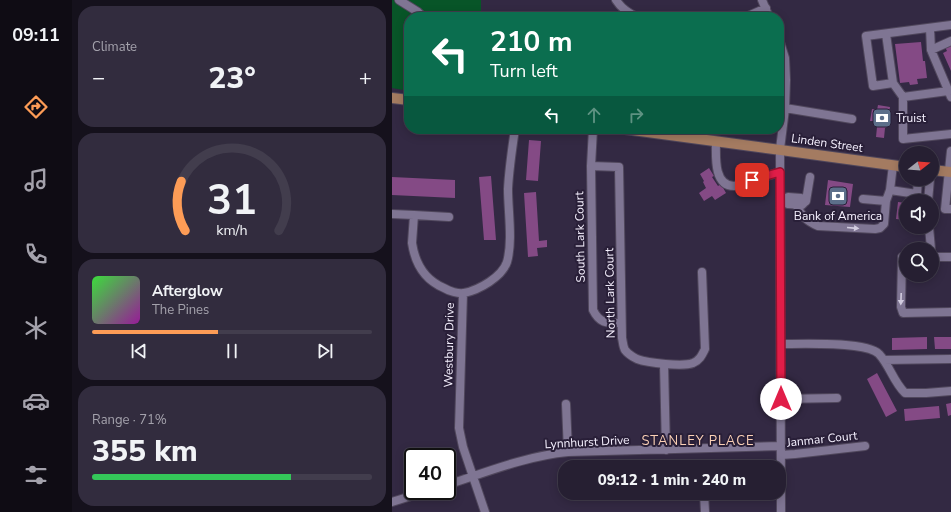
<!DOCTYPE html>
<meta charset="utf-8">
<style>
:root{--surface:#261f32;--page:#322c3e;--text:#f1f3f6;--muted:#a4a2ac;--line:#423d4d;--accent:#fd9c56}
body{margin:0;font-family:"Nunito Sans",sans-serif;background:var(--page);color:var(--text);height:100vh;display:flex;flex-direction:column;font-size:15px;white-space:nowrap}
*{box-sizing:border-box;margin:0}
p{font-size:13px;color:var(--muted)}
.icon{flex:none;width:22px;height:22px;fill:none;stroke:currentColor;stroke-width:2;stroke-linecap:round;stroke-linejoin:round}
.map{position:relative;flex:1;overflow:hidden}
.drawer{display:flex;flex-direction:column;gap:6px;padding:6px;background:#15111c;width:320px}
.drawer>*{flex:none}
.top-card{position:absolute;left:12px;top:12px;width:380px;height:122px;border-radius:16px;box-shadow:0 2px 10px #0003,0 0 0 1px var(--line);background:#0b6e4f;color:#fff;overflow:hidden}
.needle{width:26px;rotate:73deg}
.fabs{position:absolute;left:507px;top:146px;display:grid;gap:8px}
.fabs a{display:grid;place-items:center;width:40px;height:40px;border-radius:50%;background:var(--surface);box-shadow:0 2px 10px #0003,0 0 0 1px var(--line);font-size:20px}
.speed{position:absolute;left:12px;top:448px;display:flex;gap:8px;font-size:20px;font-weight:700;text-align:center}
.speed>*{display:grid;place-content:center;width:52px;height:52px;border-radius:50%;background:var(--surface);box-shadow:0 2px 10px #0003,0 0 0 1px var(--line);line-height:1}
.speed .limit{border:2px solid #111;border-radius:6px;background:#fff;color:#111}
.pin{position:absolute;display:grid;place-items:center;width:34px;height:34px;color:#fff;margin:-17px;border-radius:8px;box-shadow:0 2px 6px #0006}
.me{position:absolute;width:44px;margin:-22px;rotate:0deg;stroke-linejoin:round;filter:drop-shadow(0 0 3px #0008)}
.turn{display:flex;align-items:center;gap:14px;height:84px;padding:0 20px;font-size:18px}
.turn .icon{width:52px;height:52px;stroke-width:2.5}
.turn b{display:block;font-size:28px;line-height:34px}
.lanes{display:flex;align-items:center;height:38px;padding:0 20px;background:#0003;justify-content:center;gap:20px;direction:ltr}
.lanes .off{opacity:.35}
.big{font-size:30px;font-weight:800;line-height:1.1}
.drawer .widget{flex:1;display:flex;flex-direction:column;justify-content:center;gap:6px;min-width:0;padding:0 14px;border-radius:16px;background:var(--page)}
.drawer .dial{align-items:center;gap:0}
.dial svg{height:104px;overflow:visible;fill:none;stroke:var(--line);stroke-width:7;stroke-linecap:round;text-anchor:middle}
.dial text{fill:var(--text);stroke:none}
.song{display:flex;align-items:center;gap:12px}
.cover{width:48px;height:48px;border-radius:6px;background:linear-gradient(135deg,hsl(120 70% 55%),hsl(300 70% 35%))}
.played{height:4px;border-radius:2px;background:linear-gradient(90deg,var(--accent) 45%,var(--line) 45%)}
.keys{display:flex;justify-content:space-around;direction:ltr}
.heat{display:flex;justify-content:space-between;align-items:center;font-size:22px;direction:ltr}
.charge{height:6px;border-radius:3px;background:linear-gradient(90deg,#34c759 71%,var(--line) 0)}
.trip{position:absolute;left:166px;top:460px;width:228px;height:40px;border-radius:16px;background:var(--surface);box-shadow:0 2px 10px #0003,0 0 0 1px var(--line);font-weight:800;line-height:40px;text-align:center}
main{display:flex;flex:1;min-height:0}
.dock{display:flex;flex-direction:column;width:72px;justify-content:space-around;align-items:center;background:#0f0c14;color:var(--muted)}
.dock .icon{width:28px;height:28px}
.dock .selected{color:var(--accent)}
.dock b{font-size:18px;color:var(--text)}
.map>svg:first-child{display:block}
.green{fill:#085528}
.building{fill:#844a85}
.lines{fill:none;stroke-linecap:round;stroke-linejoin:round}
.minor-casing{stroke:#50475c;stroke-width:10}
.major-casing{stroke:#50475c;stroke-width:12}
.minor{stroke:#7f7593;stroke-width:8}
.major{stroke:#a47b61;stroke-width:10}
.oneway{fill:#d2ccdf}
.route-casing{stroke:#92132f;stroke-width:10}
.route{stroke:#e11d48;stroke-width:7}
.labels{text-anchor:middle;stroke-width:4;stroke-linejoin:round;paint-order:stroke}
.poi-label{font-size:12px;fill:#f6f1ff;stroke:#291f38;text-anchor:start}
.street-label{font-size:12px;fill:#f6f1ff;stroke:#291f38}
.neighbourhood-label{font-size:13px;letter-spacing:1px;fill:#fcd1b6;stroke:#291f38}
</style>
<main>
<nav class="dock">
<b>09:11</b>
<svg class="icon selected" aria-label="directions" viewBox="0 0 24 24"><path d="M12 3l9 9-9 9-9-9zM9 14v-3h6M13 9l2 2-2 2"/></svg>
<svg class="icon" aria-label="music" viewBox="0 0 24 24"><path d="M9 18V5l10-2v13"/><circle cx="6" cy="18" r="3"/><circle cx="16" cy="16" r="3"/></svg>
<svg class="icon" aria-label="phone" viewBox="0 0 24 24"><path d="M5 4h4l2 5-3 2q2 4 5 5l2-3 5 2v4C11 20 4 13 5 4z"/></svg>
<svg class="icon" aria-label="climate" viewBox="0 0 24 24"><path d="M12 3v18M4 7l16 10M4 17L20 7"/></svg>
<svg class="icon" aria-label="car" viewBox="0 0 24 24"><path d="M5 17H2v-5l4-1 3-4h7l3 4 3 1v5h-3M9 17h6M6 11h13"/><circle cx="7" cy="17" r="2"/><circle cx="17" cy="17" r="2"/></svg>
<svg class="icon" aria-label="filters" viewBox="0 0 24 24"><path d="M4 7h16M4 17h16"/><circle cx="9" cy="7" r="2"/><circle cx="15" cy="17" r="2"/></svg>
</nav>
<section class="drawer">
<div class="widget"><p>Climate</p>
<div class="heat"><a>−</a><b class="big">23°</b><a>+</a></div>
</div>
<div class="widget dial"><svg viewBox="0 0 100 80">
<path d="M14 69A42 42 0 1 1 86 69"/>
<path d="M14 69A42 42 0 0 1 11 31" stroke="#fd9c56"/>
<text x="50" y="56" font-size="32" font-weight="700">31</text>
<text x="50" y="72" font-size="11">km/h</text>
</svg></div>
<div class="widget">
<div class="song"><i class="cover"></i><div><b>Afterglow</b><p>The Pines</p></div></div>
<div class="played"></div>
<div class="keys"><svg class="icon" aria-label="previous" viewBox="0 0 24 24"><path d="M18 5L8 12l10 7zM5 5v14"/></svg><svg class="icon" aria-label="pause" viewBox="0 0 24 24"><path d="M8 5v14M16 5v14"/></svg><svg class="icon" aria-label="next" viewBox="0 0 24 24"><path d="M6 5l10 7-10 7zM19 5v14"/></svg></div>
</div>
<div class="widget"><p>Range · 71%</p><b class="big">355 km</b><div class="charge"></div></div>
</section>
<div class="map">
<svg width="559" height="512" viewBox="0 0 559 512">
<rect width="100%" height="100%" fill="#332943"/>
<path class="green" d="M 0,0 L 89,0 L 89,17 L 17,17 L 17,91 L 0,88 Z"/>
<path class="building" d="M 529,42 L 531,61 L 533,61 L 535,78 L 525,79 L 526,84 L 518,85 L 517,82 L 508,83 L 503,44 Z
M 559,44 L 559,71 L 551,53 L 555,51 L 553,47 Z
M 486,105 L 498,107 L 495,127 L 493,128 L 492,138 L 484,137 L 485,127 L 483,125 L 483,121 L 478,121 L 480,109 L 485,110 Z
M 137,140 L 149,141 L 146,181 L 134,180 Z
M 317,168 L 322,176 L 320,177 L 326,186 L 329,184 L 334,193 L 323,200 L 320,196 L 312,201 L 307,193 L 314,188 L 311,182 L 312,181 L 308,174 Z
M 99,176 L 104,240 L 92,240 L 87,177 Z
M 0,177 L 63,180 L 63,198 L 0,195 Z
M 436,180 L 461,184 L 458,207 L 433,205 Z
M 144,192 L 147,241 L 155,240 L 155,247 L 145,248 L 146,256 L 136,257 L 132,193 Z
M 506,202 L 514,203 L 514,220 L 504,219 Z
M 535,337 L 535,349 L 500,350 L 500,338 Z
M 542,337 L 559,337 L 559,349 L 543,349 Z
M 485,373 L 505,411 L 494,417 L 475,379 Z
M 559,403 L 559,415 L 556,416 L 554,404 Z
M 547,406 L 548,418 L 513,421 L 512,409 Z"/>
<g class="lines">
<g class="minor-casing">
<path id="minor" d="M 7,0 L 26,12 L 31,17
M 224,0 C 229,8 236,13 245,17
M 370,0 L 377,17
M 354,17 L 374,8
M 559,25 L 474,36 L 481,86 L 501,83 L 511,97 L 511,139 L 559,134
M 538,28 L 539,50 L 559,97
M 494,34 L 501,83
M 387,39 L 393,58 L 394,80 L 393,109 L 388,149 L 389,512
M 539,50 L 559,41
M 511,97 L 556,91
M 393,108 L 460,119
M 201,129 L 199,166 L 201,310 C 208,324 215,323 229,323
M 324,141 C 324,155 321,186 342,186 L 388,172
M 559,151 L 553,209 L 559,209
M 199,166 L 227,167 L 230,338 C 231,342 231,347 233,350 C 236,354 241,357 245,359 C 256,363 291,367 301,363 C 308,360 310,355 313,349 L 310,272
M 498,190 L 501,165
M 396,197 L 409,198 L 414,201 L 410,205 L 396,204 L 388,201 Z
M 471,199 L 494,201
M 414,201 L 418,177
M 536,201 L 538,179
M 404,205 C 410,216 414,221 426,226 L 483,229 L 488,228 L 492,224 L 494,201 L 498,190 L 525,194 L 526,179
M 0,214 L 22,215
M 57,217 L 22,215 L 20,243 C 23,263 33,280 52,288 C 57,291 66,294 72,293 C 87,290 110,277 115,262 C 121,241 116,211 116,189 C 117,169 120,149 123,129
M 537,227 L 539,249
M 514,257 L 510,257 L 509,307 L 511,313 L 559,312
M 540,257 L 559,257
M 71,293 L 67,428 L 71,447 L 93,512
M 389,344 C 409,344 474,341 487,354 C 498,366 501,381 513,393 L 534,393 L 559,391
M 492,360 L 559,359
M 272,364 L 274,450
M 389,399 L 445,398
M 174,404 L 176,452
M 389,455 L 403,454 L 473,446
M 55,485 C 95,472 134,456 176,452 L 389,446
M 312,493 L 313,512
M 0,502 L 35,491"/>
</g>
<g class="major-casing">
<path id="major" d="M 0,98 L 17,100
M 233,129 L 514,167
M 540,170 L 559,172"/>
</g>
<use href="#minor" class="minor"/>
<use href="#major" class="major"/>
</g>
<defs><path id="oneway-solid" d="M-6-.8H1V-3.2L6.5 0L1 3.2V.8H-6Z"/></defs>
<g class="oneway">
<use href="#oneway-solid" transform="translate(461 228) rotate(5)"/>
<use href="#oneway-solid" transform="translate(509 299) rotate(92)"/>
</g>
<g class="lines">
<g class="route-casing">
<path id="route" d="M 360,180 L 388,172 L 389,399"/>
</g>
<use href="#route" class="route"/>
</g>
<defs>
<g id="bank-square" transform="scale(1)"><rect x="-9" y="-9" width="18" height="18" rx="4" fill="#5c6f8a" stroke="#291f38"/><path d="M-6-4H6V4H-6ZM0-2.3a2.3 2.3 0 1 0 0 4.6a2.3 2.3 0 1 0 0-4.6Z" fill="#fff"/></g>
</defs>
<g fill-rule="evenodd">
<use href="#bank-square" x="490" y="118"/>
<use href="#bank-square" x="446" y="196"/>
</g>
<g class="labels">
<g class="poi-label">
<text x="504" y="122">Truist</text>
<text x="446" y="220" text-anchor="middle">Bank of America</text>
</g>
<g class="street-label">
<text transform="translate(435 143) rotate(8)" y="4">Linden Street</text>
<text transform="translate(188 237) rotate(-91)" y="4">South Lark Court</text>
<text transform="translate(218 293) rotate(-91)" y="4">North Lark Court</text>
<text transform="translate(57 345) rotate(-89)" y="4">Westbury Drive</text>
<text transform="translate(430 439) rotate(-6)" y="4">Janmar Court</text>
<text transform="translate(195 442) rotate(-3)" y="4">Lynnhurst Drive</text>
</g>
<g class="neighbourhood-label">
<text x="306" y="445">STANLEY PLACE</text>
</g>
</g>
</svg>
<div class="fabs">
<a><svg class="needle" viewBox="-14 -14 28 28"><path d="M0-13l5 13h-10z" fill="#e53935"/><path d="M0 13l5-13h-10z" fill="#a4a2ac"/></svg></a>
<a><svg class="icon" aria-label="sound" viewBox="0 0 24 24"><path d="M4 9h4l5-4v14l-5-4H4zM17 9q2 3 0 6"/></svg></a>
<a><svg class="icon" aria-label="search" viewBox="0 0 24 24"><circle cx="10" cy="10" r="6"/><path d="M15 15l6 6"/></svg></a>
</div>
<div class="speed"><div class="limit">40</div></div>
<div class="pin" style="left:360px;top:180px;background:#d93025"><svg class="icon" aria-label="arrive" viewBox="0 0 24 24"><path d="M6 21V4h12l-3 4 3 4H6"/></svg></div>
<svg class="me" style="left:389px;top:399px" viewBox="-20 -20 40 40"><circle r="19" fill="#fff"/><path d="M0-13L10 11 0 6-10 11z" fill="#e11d48"/></svg>
<div class="trip">09:12 · 1 min · 240 m</div>
<div class="top-card">
<div class="turn"><svg class="icon" aria-label="left" viewBox="0 0 24 24"><path d="M17 20v-9H6M10 6l-5 5 5 5"/></svg><div><b>210 m</b>Turn left</div></div>
<div class="lanes"><svg class="icon" aria-label="left" viewBox="0 0 24 24"><path d="M17 20v-9H6M10 6l-5 5 5 5"/></svg><svg class="icon off" aria-label="ahead" viewBox="0 0 24 24"><path d="M12 20V5M6 11l6-6 6 6"/></svg><svg class="icon off" aria-label="right" viewBox="0 0 24 24"><path d="M7 20v-9h11M14 6l5 5-5 5"/></svg></div>
</div>
</div>
</main>
